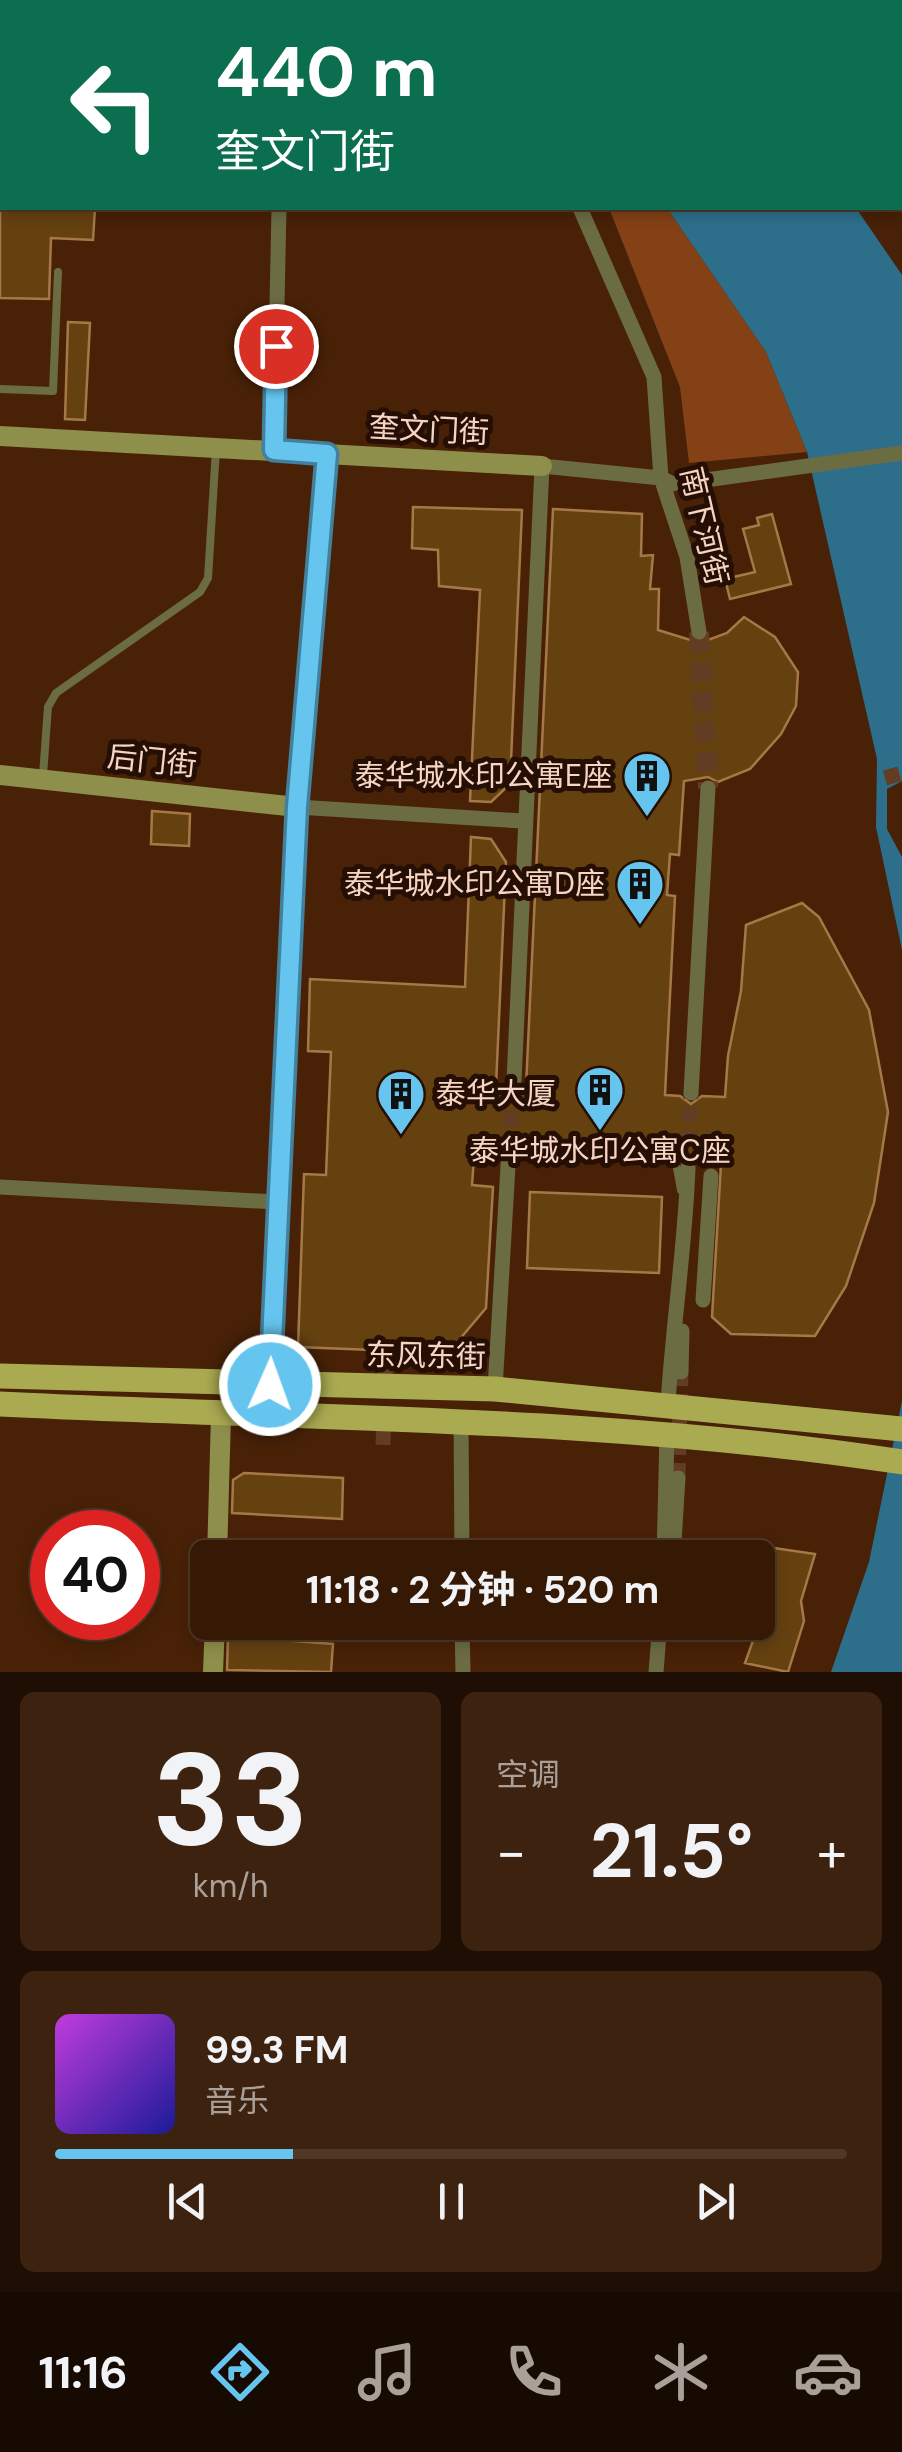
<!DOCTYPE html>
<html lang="zh">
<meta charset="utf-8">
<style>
:root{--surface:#361905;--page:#3d220f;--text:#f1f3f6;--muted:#aaa09a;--line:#503827;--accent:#65c5ef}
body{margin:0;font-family:"DM Sans","Noto Sans SC",sans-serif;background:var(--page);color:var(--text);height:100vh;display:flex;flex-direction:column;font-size:38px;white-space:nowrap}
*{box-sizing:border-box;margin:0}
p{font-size:32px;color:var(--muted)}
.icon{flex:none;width:55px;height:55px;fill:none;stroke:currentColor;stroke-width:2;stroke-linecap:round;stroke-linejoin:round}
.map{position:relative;height:1672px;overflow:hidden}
.details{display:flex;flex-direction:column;gap:20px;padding:20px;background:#1e0e03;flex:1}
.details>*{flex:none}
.guide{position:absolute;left:0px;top:0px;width:902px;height:210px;box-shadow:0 5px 15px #0003,0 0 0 2px var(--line);background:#0b6e4f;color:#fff;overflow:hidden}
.speed{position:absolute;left:30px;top:1510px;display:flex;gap:20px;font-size:50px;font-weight:700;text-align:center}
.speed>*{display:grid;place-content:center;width:130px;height:130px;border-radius:50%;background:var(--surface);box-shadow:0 5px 15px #0003,0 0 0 2px var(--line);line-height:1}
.speed .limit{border:15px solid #d22;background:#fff;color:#111}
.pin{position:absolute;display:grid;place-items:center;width:85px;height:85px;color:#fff;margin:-42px;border:5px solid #fff;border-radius:50%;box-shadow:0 2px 10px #0007}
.me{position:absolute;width:110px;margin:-55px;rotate:2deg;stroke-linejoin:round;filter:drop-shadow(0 0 8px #0008)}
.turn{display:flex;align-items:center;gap:35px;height:210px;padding:0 50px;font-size:45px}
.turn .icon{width:130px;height:130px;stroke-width:2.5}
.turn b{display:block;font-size:70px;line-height:85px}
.big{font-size:75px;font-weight:700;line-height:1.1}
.details .tile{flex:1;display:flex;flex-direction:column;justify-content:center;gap:15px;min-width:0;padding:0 35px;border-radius:15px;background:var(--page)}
.details .dial{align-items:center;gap:0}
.dial b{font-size:130px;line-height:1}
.song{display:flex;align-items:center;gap:30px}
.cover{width:120px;height:120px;border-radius:15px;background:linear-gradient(135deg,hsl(290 70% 55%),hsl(240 70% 35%))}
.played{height:10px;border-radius:5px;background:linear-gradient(90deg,var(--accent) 30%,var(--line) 30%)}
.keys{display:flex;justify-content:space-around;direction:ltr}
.heat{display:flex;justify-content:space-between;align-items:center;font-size:55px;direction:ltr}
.details .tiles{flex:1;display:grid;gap:20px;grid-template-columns:1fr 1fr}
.tile:last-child{grid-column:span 2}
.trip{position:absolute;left:190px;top:1540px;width:585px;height:100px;border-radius:15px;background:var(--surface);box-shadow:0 5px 15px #0003,0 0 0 2px var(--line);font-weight:700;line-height:100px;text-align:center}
.menu{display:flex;height:160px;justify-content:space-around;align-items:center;background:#160a02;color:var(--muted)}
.menu .icon{width:70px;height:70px}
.menu .selected{color:var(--accent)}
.menu b{font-size:45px;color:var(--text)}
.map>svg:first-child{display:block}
.green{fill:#844115}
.water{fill:#2d6f8b}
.building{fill:#654110;stroke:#a57946;stroke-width:2.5}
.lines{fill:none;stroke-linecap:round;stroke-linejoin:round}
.street-tunnel{stroke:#623c23;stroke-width:15;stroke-dasharray:15 8;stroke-linecap:butt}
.secondary-tunnel{stroke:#623c23;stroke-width:20;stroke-dasharray:20 10;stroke-linecap:butt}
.lane{stroke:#6c6c43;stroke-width:8}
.street{stroke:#6c6c43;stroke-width:15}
.secondary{stroke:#8f8f4c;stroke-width:20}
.primary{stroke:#aaaa51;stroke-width:25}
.route-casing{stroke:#42809b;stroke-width:25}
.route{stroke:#65c5ef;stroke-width:18}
.labels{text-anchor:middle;stroke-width:10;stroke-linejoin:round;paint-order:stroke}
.street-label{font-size:30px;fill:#f7d5c4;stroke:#250e03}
.poi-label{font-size:30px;fill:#f7d5c4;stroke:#250e03;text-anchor:end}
</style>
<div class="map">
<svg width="902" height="1672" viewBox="0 0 902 1672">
<rect width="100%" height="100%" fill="#482107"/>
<path class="green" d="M 609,208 L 667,208 L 766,352 L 807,452 L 689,463 L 680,387 Z"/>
<path class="water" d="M 667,208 L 856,208 L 902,275 L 902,781 L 887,789 L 887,829 L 902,857 L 902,950 L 876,827 L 877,759 L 807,452 L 766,352 Z
M 902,1401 L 902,1672 L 831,1672 L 869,1562 Z"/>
<path class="building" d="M 0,208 L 95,208 L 93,240 L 51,238 L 49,299 L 0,298 Z
M 68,322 L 90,323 L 85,420 L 65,419 Z
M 413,507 L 522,510 L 510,784 L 491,802 L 470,801 L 480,590 L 439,586 L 438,550 L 412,548 Z
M 553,509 L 642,514 L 641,556 L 653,555 L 650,589 L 659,589 L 658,630 L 700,643 L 727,633 L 744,617 L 775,637 L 798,672 L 796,706 L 781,734 L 750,769 L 718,782 L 708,777 L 684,781 L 679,855 L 670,854 L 667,895 L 675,896 L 665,1095 L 680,1096 L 691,1104 L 702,1096 L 725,1097 L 728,1056 L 741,991 L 746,925 L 802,903 L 819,917 L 869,1010 L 888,1112 L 874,1203 L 846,1286 L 815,1336 L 731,1334 L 712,1317 L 721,1164 L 698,1163 L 688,1157 L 672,1162 L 523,1157 L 524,1147 L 511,1138 L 499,1145 L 475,1144 L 472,1185 L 493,1187 L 486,1308 L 448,1353 L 298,1347 L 304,1174 L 326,1175 L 331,1052 L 308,1051 L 310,979 L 465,987 L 471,837 L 491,839 L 506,862 L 496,1086 L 513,1092 L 526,1087 Z
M 772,514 L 791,584 L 730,599 L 725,579 L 755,572 L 743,529 L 759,525 L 757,518 Z
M 152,811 L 190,814 L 189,846 L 151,844 Z
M 530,1192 L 662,1197 L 659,1273 L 527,1268 Z
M 244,1473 L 343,1478 L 342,1519 L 232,1513 L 233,1480 Z
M 727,1541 L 815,1554 L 801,1601 L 804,1621 L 788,1672 L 745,1663 L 769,1596 L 758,1593 L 758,1558 L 727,1558 Z
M 228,1636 L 333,1644 L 331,1672 L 227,1670 Z"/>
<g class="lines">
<path class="street-tunnel" d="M 885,778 L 902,773
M 509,1149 L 514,1081
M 688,1168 L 691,1093
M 383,1445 L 386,1359
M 678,1478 L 681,1372"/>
<path class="secondary-tunnel" d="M 699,632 L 708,788"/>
<path class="lane" d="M 0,389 L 53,391 L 58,272
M 43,775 L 48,707 L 56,693 L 200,592 L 208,578 L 216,449
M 677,1168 L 681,1190"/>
<path class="street" d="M 580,208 L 654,377 L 661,478 L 687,557 L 699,632
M 274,449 L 279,208
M 691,482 L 902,453
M 297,807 L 522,821
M 514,1081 L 542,466 L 661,478 L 673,484
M 691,1093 L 708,788
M 0,1187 L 276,1202
M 703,1300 L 711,1176
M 681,1372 L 682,1331
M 495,1389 L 509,1149
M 668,1403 C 673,1324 685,1248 688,1168
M 461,1419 L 462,1558
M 664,1558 L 667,1433
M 673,1558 L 678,1478
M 462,1622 L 463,1672
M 656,1672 L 660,1622"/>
<path class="secondary" d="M 0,436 L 542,466
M 0,775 L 297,807
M 270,1385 L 297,807 L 327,454
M 217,1558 L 221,1415
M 213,1672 L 215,1622"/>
<path class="primary" d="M 0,35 L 2,35
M 900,63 L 902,64
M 0,66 L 2,66
M 900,95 L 902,96
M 0,1376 L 495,1389 L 902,1429
M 0,1404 C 301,1419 603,1416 902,1462"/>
</g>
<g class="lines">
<g class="route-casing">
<path id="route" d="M 270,1385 L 297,807 L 327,454 L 274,450 L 276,346"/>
</g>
<use href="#route" class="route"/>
</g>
<defs>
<g id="building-pin" transform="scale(2.5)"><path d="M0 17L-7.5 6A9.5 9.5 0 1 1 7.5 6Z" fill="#65c5ef" stroke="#250e03"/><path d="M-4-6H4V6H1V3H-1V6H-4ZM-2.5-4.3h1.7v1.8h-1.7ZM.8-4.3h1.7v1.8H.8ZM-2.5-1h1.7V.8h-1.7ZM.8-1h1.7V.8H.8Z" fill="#111"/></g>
</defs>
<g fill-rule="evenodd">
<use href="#building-pin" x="647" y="776"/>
<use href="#building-pin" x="640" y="884"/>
<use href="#building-pin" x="600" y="1090"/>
<use href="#building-pin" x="401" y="1094"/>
</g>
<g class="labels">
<g class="street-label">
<text transform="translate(429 430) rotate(3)" y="10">奎文门街</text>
<text transform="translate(704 526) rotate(77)" y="10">南下河街</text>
<text transform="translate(152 761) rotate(6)" y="10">后门街</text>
<text transform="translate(426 1356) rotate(1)" y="10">东风东街</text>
</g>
<g class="poi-label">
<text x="612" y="786">泰华城水印公寓E座</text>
<text x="605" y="894">泰华城水印公寓D座</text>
<text x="436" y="1104" text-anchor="start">泰华大厦</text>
<text x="600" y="1161" text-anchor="middle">泰华城水印公寓C座</text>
</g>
</g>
</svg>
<div class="speed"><div class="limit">40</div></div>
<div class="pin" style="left:276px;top:346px;background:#d93025"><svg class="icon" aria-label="arrive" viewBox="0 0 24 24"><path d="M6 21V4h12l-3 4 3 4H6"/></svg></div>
<svg class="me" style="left:270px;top:1385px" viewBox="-20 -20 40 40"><circle r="17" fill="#65c5ef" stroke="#fff" stroke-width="3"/><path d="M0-11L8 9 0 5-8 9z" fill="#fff"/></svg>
<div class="trip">11:18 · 2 分钟 · 520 m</div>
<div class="guide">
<div class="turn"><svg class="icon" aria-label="left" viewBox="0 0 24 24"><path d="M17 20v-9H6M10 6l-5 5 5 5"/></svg><div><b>440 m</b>奎文门街</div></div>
</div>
</div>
<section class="details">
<div class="tiles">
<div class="tile dial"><b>33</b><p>km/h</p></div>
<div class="tile"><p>空调</p>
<div class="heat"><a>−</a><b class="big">21.5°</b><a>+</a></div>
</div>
<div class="tile">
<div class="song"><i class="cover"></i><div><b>99.3 FM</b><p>音乐</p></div></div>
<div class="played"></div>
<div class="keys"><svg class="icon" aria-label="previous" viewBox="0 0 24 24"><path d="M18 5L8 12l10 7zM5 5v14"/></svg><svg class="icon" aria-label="pause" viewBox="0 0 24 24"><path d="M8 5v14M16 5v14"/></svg><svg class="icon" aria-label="next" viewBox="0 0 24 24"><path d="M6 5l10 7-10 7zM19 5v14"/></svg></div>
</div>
</div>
</section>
<nav class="menu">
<b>11:16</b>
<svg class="icon selected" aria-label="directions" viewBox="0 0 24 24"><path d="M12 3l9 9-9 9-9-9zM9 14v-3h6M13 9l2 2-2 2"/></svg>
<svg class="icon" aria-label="music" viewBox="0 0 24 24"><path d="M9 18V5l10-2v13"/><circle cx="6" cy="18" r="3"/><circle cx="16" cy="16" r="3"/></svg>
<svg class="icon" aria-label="phone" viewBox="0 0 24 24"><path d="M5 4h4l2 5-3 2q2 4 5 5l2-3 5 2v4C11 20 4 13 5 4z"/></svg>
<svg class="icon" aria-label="climate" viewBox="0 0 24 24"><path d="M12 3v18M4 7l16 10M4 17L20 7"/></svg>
<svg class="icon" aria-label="car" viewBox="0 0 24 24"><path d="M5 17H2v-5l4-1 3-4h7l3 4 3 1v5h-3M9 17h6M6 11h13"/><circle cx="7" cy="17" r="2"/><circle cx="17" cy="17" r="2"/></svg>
</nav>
